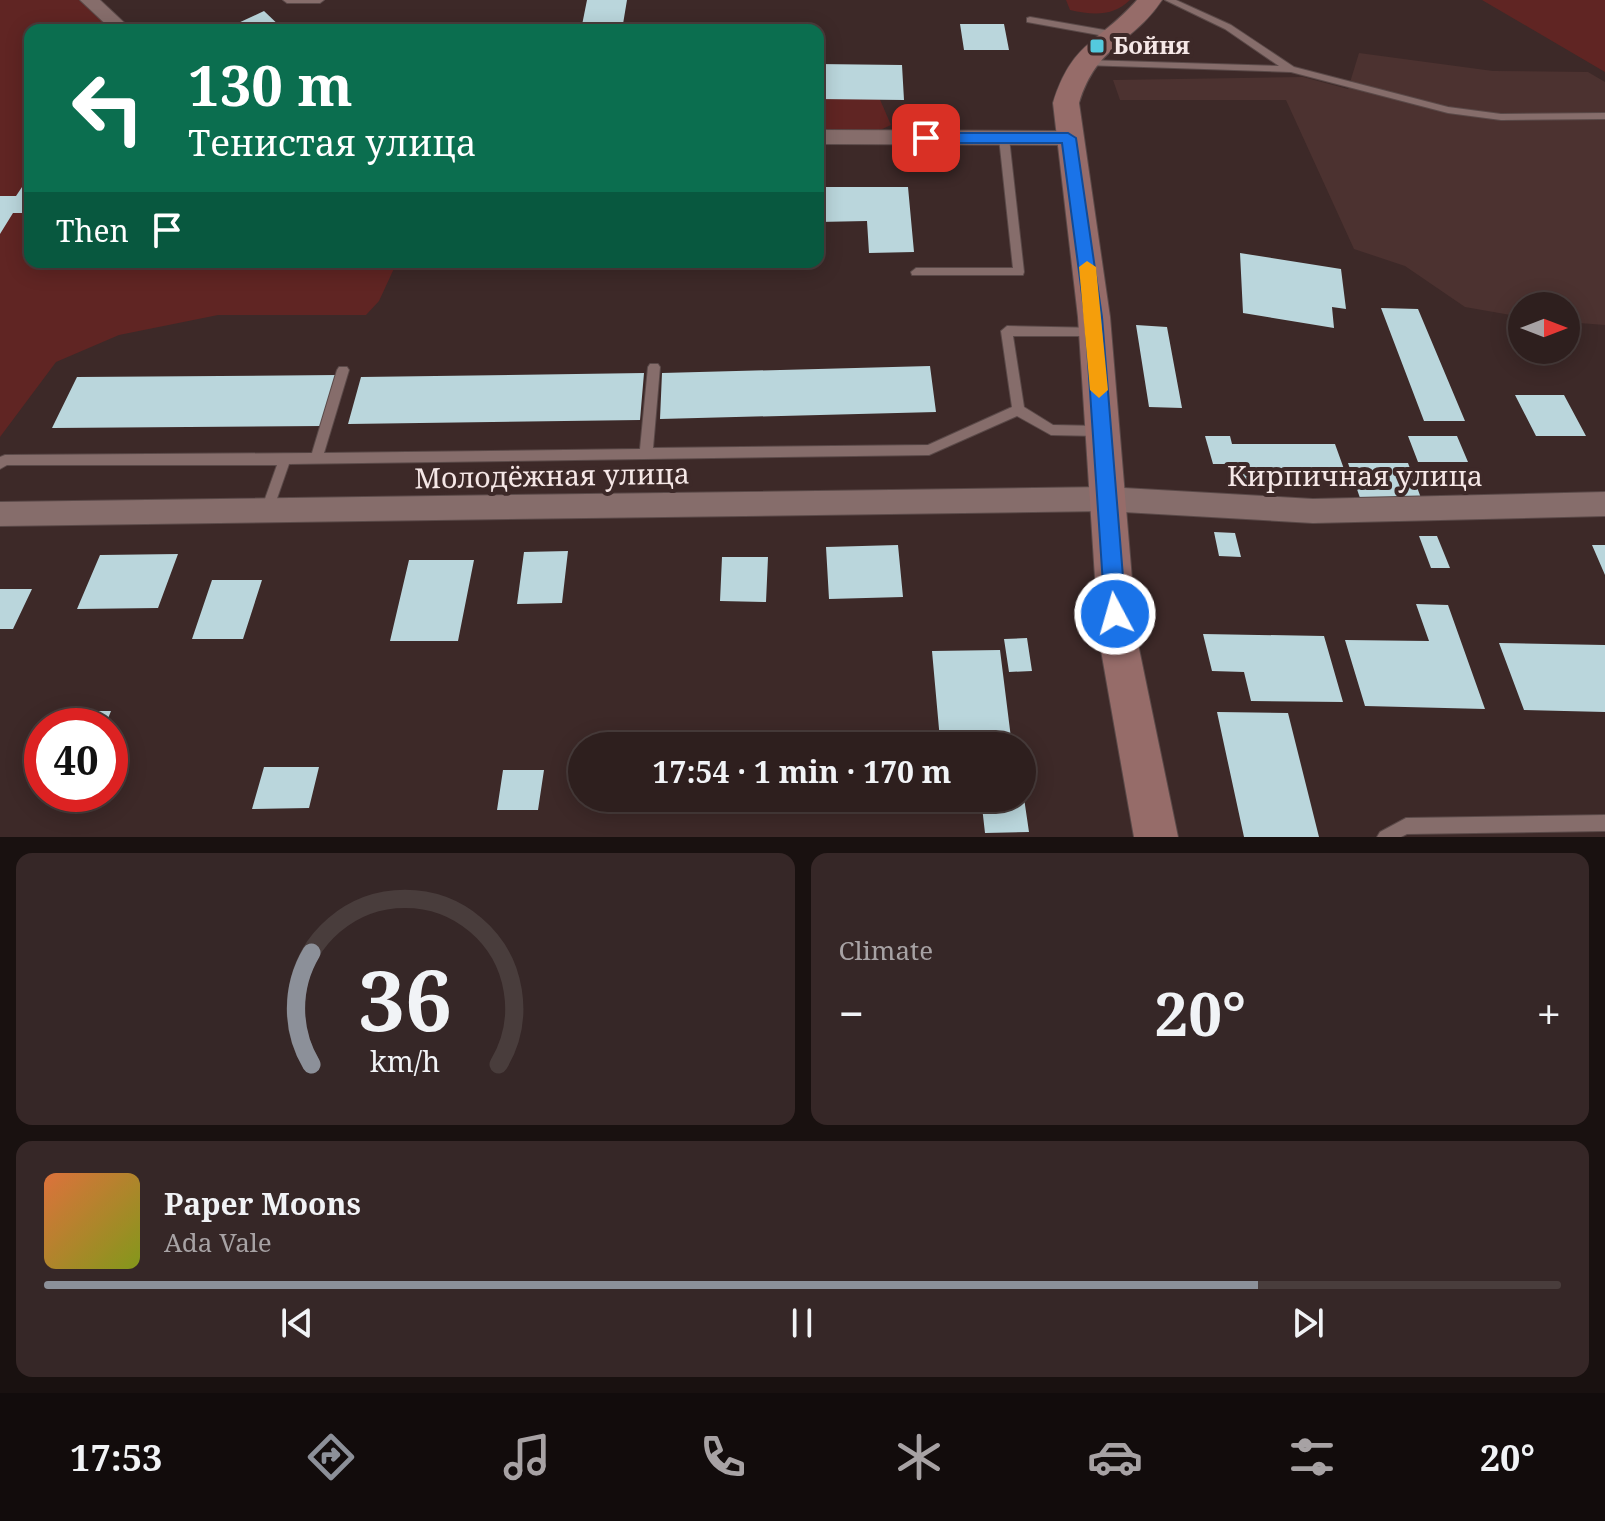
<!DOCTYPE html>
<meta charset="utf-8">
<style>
:root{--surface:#2e1f1e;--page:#362727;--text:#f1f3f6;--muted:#a7a2a4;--line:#493d3c;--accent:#8c9099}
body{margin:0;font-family:"Noto Serif",serif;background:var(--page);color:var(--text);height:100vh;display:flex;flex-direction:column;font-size:30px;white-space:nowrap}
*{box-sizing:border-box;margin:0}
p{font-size:26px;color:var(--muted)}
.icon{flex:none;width:44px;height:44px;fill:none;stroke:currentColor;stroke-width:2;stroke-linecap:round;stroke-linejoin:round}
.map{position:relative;height:837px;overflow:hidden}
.details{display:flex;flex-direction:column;gap:16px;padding:16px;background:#191110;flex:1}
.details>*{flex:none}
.top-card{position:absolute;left:24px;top:24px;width:800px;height:244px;border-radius:16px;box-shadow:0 4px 20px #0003,0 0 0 2px var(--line);background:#0b6e4f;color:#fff;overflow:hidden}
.needle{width:52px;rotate:90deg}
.buttons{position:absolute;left:1508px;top:292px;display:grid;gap:16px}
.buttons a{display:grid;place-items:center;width:72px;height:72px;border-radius:50%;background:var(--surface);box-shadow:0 4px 20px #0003,0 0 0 2px var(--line);font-size:40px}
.speed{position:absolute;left:24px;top:708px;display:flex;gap:16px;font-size:40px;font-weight:700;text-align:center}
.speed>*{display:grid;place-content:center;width:104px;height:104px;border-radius:50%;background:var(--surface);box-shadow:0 4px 20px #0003,0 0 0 2px var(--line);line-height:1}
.speed .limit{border:12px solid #d22;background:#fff;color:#111}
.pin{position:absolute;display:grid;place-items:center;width:68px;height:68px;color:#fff;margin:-34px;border-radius:16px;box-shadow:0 4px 12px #0006}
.me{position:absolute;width:88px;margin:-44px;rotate:354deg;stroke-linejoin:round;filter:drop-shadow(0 0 6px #0008)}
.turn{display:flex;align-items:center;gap:28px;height:168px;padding:0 32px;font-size:36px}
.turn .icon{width:104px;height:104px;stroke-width:2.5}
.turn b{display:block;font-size:56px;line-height:68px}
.then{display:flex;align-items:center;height:76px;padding:0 32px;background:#0003;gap:16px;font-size:30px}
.big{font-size:60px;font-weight:700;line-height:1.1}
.details .card{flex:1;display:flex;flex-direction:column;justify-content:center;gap:12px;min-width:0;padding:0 28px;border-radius:16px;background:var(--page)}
.details .dial{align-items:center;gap:0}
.dial svg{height:208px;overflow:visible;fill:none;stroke:var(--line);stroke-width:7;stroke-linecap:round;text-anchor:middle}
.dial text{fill:var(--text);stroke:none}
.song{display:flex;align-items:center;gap:24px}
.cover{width:96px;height:96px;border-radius:12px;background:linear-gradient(135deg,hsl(20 70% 55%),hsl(70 70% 35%))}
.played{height:8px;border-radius:4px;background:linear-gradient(90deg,var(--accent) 80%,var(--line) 80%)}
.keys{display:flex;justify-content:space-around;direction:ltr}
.heat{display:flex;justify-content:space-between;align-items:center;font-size:44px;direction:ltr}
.details .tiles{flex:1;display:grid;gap:16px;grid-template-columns:1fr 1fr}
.card:last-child{grid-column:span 2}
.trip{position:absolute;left:568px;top:732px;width:468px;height:80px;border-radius:40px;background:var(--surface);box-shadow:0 4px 20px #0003,0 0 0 2px var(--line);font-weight:700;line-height:80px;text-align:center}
.tab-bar{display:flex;height:128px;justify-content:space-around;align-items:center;background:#120c0c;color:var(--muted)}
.tab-bar .icon{width:56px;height:56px}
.tab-bar .current{color:var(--accent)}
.tab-bar b{font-size:36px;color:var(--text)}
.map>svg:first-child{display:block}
.built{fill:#4c3230}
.green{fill:#602523}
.building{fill:#bad6dc}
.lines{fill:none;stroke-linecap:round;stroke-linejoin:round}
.lane-casing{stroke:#5a4948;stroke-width:2}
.street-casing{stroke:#5a4948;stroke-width:2}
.secondary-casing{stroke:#5a4948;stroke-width:2}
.lane{fill:#866d6b;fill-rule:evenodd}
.street{fill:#866d6b;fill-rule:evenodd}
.secondary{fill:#966c69;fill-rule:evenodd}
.route{fill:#1a73e8;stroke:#114b97;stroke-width:2}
.slow{fill:#f59e0b}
.poi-dot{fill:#54cade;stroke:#3d2928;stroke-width:3}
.labels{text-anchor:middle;stroke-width:8;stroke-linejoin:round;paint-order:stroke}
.far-poi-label{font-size:24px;font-weight:bold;fill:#f5e7e6;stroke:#3d2928;text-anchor:start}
.street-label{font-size:28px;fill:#f5e7e6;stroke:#3d2928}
</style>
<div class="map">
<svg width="1605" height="837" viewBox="0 0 1605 837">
<rect width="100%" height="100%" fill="#3d2928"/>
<path class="built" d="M 1359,53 L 1493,71 L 1588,72 L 1605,82 L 1605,325 L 1566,322 L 1566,306 L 1522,306 L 1522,317 L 1465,307 L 1405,266 L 1354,249 L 1286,100 L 1120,100 L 1113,80 L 1303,77 L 1348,89 Z"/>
<path class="green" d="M 0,0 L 89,0 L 123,30 L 30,30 L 30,262 L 397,262 L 379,301 L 366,315 L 218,315 L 119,335 L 56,362 L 0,437 Z
M 1066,0 L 1130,0 C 1112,17 1093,15 1070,10 Z
M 1482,0 L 1605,0 L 1605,72 Z
M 818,66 L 878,95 L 891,125 L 880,130 L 818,132 Z"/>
<path class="building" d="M 587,0 L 627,0 L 622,30 L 581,30 Z
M 264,11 L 284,30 L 223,30 Z
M 960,24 L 1004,24 L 1009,50 L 964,50 Z
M 818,64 L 902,65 L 904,100 L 818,99 Z
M 30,175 L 30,213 L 13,213 L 0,234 L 0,196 L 16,196 Z
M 818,187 L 908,187 L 914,252 L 869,253 L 867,221 L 818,222 Z
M 1240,253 L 1341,269 L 1346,309 L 1332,307 L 1334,328 L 1243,313 Z
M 1381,308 L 1418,309 L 1465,421 L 1424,421 Z
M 1136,325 L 1167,327 L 1182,408 L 1149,407 Z
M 930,366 L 936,412 L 660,419 L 662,373 Z
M 644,373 L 640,420 L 348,424 L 361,377 Z
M 338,375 L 322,426 L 52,428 L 77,377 Z
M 1515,395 L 1564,395 L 1586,436 L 1536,436 Z
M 1205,436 L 1230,436 L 1232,444 L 1335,444 L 1349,483 L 1243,483 L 1238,464 L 1213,464 Z
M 1408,436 L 1457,436 L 1468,462 L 1418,462 Z
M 1348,463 L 1408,463 L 1421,498 L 1360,498 Z
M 1214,532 L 1235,533 L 1241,557 L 1219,556 Z
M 1419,536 L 1437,536 L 1450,568 L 1431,568 Z
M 898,545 L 903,597 L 829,599 L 826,547 Z
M 1592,545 L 1605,545 L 1605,575 Z
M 568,551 L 562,603 L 517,604 L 524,552 Z
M 178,554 L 158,608 L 77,609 L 100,555 Z
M 722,557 L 768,557 L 766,602 L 720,601 Z
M 409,560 L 474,560 L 458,641 L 390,641 Z
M 212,580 L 262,580 L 243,639 L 192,639 Z
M 0,589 L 32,589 L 13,629 L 0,629 Z
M 1416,604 L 1448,605 L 1485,709 L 1365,706 L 1345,640 L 1429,641 Z
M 1203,634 L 1324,636 L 1343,702 L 1251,701 L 1244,672 L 1212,671 Z
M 1027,638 L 1032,671 L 1009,672 L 1004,639 Z
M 1499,643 L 1605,645 L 1605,712 L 1524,710 Z
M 1000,650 L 1011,738 L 940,740 L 932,651 Z
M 77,711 L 111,711 L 105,726 L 71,726 Z
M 1217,712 L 1288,713 L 1319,837 L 1244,837 Z
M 264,767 L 319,767 L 309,808 L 252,809 Z
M 503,770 L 544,770 L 538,810 L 497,810 Z
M 981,798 L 1024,798 L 1029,832 L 985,833 Z"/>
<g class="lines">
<g class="lane-casing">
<path id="lane" d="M 283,0 L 324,0 L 320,3 L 287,3 Z
M 1165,0 L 1176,0 L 1231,25 L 1294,67 L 1448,107 L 1501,114 L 1605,113 L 1605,119 L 1501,120 L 1448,113 L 1291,72 L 1083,65 L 1083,61 L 1086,60 L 1279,66 L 1225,29 Z
M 1030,17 L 1110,31 L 1114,34 L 1110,37 L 1027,22 L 1027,18 Z
M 1004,135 L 1009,138 L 1024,272 L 1023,275 L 912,275 L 911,272 L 916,268 L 1013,268 L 999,138 Z
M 1007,326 L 1099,328 L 1101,331 L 1095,336 L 1013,336 L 1024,407 L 1053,425 L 1098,426 L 1102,427 L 1104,431 L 1102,435 L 1098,436 L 1051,435 L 1017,416 L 929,455 L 289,464 L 273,510 L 272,514 L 267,516 L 262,514 L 261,510 L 277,465 L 7,465 L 0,469 L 0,457 L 5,455 L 312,453 L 337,370 L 339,367 L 347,367 L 349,370 L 324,453 L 640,449 L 648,367 L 650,364 L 658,364 L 660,367 L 653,448 L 928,445 L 1012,407 L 1001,331 Z
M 1605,815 L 1605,831 L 1407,834 L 1401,837 L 1377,837 L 1380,832 L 1406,818 Z"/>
</g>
<g class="street-casing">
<path id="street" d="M 80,0 L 100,0 L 132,30 L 112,30 Z
M 818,130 L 1068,131 L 1078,138 L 1068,145 L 818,144 Z
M 1106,487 L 1313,499 L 1605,492 L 1605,516 L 1313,523 L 1106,511 L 0,526 L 0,502 Z"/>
</g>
<g class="secondary-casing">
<path id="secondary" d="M 1137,0 L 1162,0 C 1132,45 1097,44 1079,103 L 1110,317 L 1137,639 L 1178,837 L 1134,837 L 1099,639 L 1078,317 L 1053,103 C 1072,41 1099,43 1137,0 Z"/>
</g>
<use href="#lane" class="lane"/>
<use href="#street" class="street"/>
<use href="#secondary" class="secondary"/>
</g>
<path class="route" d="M 926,133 L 1068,133 L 1076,138 L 1102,317 L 1126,614 L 1123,621 L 1115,624 L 1108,621 L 1105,614 L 1085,317 L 1062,143 L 926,143 L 918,138 Z"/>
<path class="slow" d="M 1087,261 L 1096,267 L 1108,390 L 1099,398 L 1090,390 L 1079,267 Z"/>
<rect class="poi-dot" x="1089" y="38" width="16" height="16" rx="4"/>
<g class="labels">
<g class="far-poi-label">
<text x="1113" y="54">Бойня</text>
</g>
<g class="street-label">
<text transform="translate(552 476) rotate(-1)" y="10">Молодёжная улица</text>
<text x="1355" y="486">Кирпичная улица</text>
</g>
</g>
</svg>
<div class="buttons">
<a><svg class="needle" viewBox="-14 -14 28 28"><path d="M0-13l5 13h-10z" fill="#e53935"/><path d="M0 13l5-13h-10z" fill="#a7a2a4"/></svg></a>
</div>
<div class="speed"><div class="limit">40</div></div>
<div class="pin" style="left:926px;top:138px;background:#d93025"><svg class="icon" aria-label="arrive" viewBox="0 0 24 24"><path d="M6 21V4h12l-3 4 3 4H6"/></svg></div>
<svg class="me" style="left:1115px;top:614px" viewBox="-20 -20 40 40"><circle r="17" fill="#1a73e8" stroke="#fff" stroke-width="3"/><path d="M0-11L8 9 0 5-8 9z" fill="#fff"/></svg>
<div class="trip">17:54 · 1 min · 170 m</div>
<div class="top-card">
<div class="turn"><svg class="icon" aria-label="left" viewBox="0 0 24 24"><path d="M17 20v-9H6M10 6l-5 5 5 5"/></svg><div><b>130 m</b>Тенистая улица</div></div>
<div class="then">Then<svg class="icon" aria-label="arrive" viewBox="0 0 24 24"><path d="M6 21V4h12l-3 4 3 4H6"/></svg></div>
</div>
</div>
<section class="details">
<div class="tiles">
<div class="card dial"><svg viewBox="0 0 100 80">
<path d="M14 69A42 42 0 1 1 86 69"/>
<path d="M14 69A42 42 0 0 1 14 26" stroke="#8c9099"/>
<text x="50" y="56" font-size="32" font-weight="700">36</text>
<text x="50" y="72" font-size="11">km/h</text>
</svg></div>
<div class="card"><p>Climate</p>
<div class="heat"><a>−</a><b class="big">20°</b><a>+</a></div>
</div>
<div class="card">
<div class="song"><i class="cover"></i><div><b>Paper Moons</b><p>Ada Vale</p></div></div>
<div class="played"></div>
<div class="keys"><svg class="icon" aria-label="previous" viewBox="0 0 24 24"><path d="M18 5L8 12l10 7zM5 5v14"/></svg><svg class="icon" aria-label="pause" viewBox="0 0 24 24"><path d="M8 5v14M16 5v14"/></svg><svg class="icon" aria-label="next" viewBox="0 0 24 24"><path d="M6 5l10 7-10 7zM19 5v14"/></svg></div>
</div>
</div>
</section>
<nav class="tab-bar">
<b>17:53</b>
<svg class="icon current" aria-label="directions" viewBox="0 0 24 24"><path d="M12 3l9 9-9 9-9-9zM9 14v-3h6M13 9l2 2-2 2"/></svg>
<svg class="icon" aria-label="music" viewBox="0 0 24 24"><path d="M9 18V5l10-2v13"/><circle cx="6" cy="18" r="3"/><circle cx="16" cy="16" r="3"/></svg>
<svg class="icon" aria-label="phone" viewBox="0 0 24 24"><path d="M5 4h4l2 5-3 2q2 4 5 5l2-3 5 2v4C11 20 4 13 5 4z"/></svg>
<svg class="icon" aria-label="climate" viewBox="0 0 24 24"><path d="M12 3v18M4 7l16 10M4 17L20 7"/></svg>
<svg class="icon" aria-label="car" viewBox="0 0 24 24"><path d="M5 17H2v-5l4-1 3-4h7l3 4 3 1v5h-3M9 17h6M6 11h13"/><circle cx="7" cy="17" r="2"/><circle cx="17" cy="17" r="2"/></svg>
<svg class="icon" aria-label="filters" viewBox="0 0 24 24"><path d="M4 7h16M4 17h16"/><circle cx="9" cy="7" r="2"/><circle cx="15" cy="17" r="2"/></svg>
<b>20°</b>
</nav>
